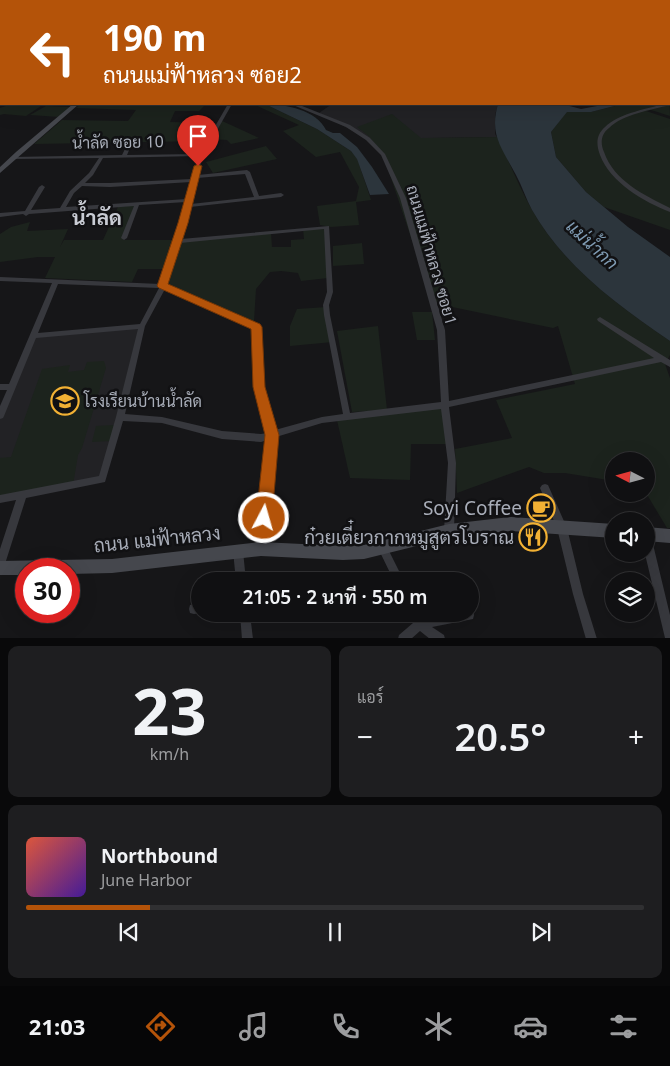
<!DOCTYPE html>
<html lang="th">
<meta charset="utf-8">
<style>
:root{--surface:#101012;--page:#1e1e20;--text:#f1f3f6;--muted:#9c9d9f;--line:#303032;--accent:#b45309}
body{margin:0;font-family:"Noto Sans",Sarabun,sans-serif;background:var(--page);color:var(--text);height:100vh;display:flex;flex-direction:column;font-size:19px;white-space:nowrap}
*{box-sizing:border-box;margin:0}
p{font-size:16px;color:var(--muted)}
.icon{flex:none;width:28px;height:28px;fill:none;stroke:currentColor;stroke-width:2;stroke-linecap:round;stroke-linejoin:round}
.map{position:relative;height:638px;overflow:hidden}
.details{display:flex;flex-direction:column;gap:8px;padding:8px;background:#09090a;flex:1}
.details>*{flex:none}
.hud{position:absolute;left:0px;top:0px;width:670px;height:105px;box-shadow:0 5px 20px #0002,0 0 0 1px var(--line);background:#b45309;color:#fff;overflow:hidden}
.needle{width:32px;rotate:276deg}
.buttons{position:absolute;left:605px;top:452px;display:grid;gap:10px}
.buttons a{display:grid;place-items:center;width:50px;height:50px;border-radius:50%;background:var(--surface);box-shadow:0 5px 20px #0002,0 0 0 1px var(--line);font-size:25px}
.speed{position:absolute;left:15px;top:558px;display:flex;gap:10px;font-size:25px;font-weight:700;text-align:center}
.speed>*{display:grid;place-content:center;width:65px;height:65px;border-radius:50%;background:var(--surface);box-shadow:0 5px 20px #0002,0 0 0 1px var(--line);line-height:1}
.speed .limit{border:8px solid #d22;background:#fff;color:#111}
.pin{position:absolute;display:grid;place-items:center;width:42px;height:42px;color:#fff;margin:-51px -21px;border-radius:50% 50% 50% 0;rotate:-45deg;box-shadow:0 0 5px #0007}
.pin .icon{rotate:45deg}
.me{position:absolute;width:55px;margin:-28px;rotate:6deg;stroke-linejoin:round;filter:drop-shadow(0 0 4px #0008)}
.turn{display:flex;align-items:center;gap:18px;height:105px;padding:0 20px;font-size:22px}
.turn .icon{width:65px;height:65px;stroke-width:2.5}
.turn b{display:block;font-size:35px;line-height:42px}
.big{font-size:38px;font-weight:600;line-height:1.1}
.details .card{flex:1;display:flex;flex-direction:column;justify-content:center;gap:8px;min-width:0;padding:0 18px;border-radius:10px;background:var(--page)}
.details .dial{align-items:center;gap:0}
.dial b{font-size:65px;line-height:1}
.song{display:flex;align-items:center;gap:15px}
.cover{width:60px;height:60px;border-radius:8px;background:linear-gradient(135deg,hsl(10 70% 55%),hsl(260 70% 35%))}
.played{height:5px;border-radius:2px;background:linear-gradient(90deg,var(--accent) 20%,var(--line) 20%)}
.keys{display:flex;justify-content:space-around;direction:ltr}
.heat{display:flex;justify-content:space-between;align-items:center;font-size:28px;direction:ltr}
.details .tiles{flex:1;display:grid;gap:8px;grid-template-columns:1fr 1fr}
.card:last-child{grid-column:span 2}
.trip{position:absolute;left:191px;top:572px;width:288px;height:50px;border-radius:25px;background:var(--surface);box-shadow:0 5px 20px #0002,0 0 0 1px var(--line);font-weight:600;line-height:50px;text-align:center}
.dock{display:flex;height:80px;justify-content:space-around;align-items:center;background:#060607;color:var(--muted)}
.dock .icon{width:35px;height:35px}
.dock .current{color:var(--accent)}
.dock b{font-size:22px;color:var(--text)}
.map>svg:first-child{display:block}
.built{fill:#222225}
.green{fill:#1c231d}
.water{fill:#2c353c}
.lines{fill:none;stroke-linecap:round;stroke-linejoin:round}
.street{fill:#37383d;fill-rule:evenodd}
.secondary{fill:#45474d;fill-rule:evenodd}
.route{fill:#b45309;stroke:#753606}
.labels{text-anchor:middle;stroke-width:5;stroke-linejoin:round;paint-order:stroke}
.street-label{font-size:16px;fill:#a8adb8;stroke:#111113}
.poi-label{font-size:16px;fill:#a8adb8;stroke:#111113;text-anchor:start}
.water-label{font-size:18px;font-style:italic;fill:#7f9bb3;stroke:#111113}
.near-poi-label{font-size:19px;fill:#a8adb8;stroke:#111113;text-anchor:end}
.near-street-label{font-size:19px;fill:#a8adb8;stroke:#111113}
.district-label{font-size:21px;font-weight:bold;fill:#c9ccd4;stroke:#111113}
</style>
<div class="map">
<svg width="670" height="639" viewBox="0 0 670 639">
<rect width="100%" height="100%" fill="#161618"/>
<path class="built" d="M 332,104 L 498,104 L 495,115 L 495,134 L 497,137 L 368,139 L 319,113 Z
M 142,326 L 102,479 L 0,499 L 0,416 L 34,336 Z"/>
<path class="green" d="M 669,93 L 670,116 L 651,110 L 646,111 L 670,119 L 670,230 L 604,207 L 586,192 L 556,157 L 551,132 L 567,111 L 591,112 L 622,104 L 669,104 Z
M 12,104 L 44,104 L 26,116 L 4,114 L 0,115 L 0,108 Z
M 81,104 L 206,104 L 199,111 L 175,111 L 170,122 L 216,123 L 205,141 L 34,144 L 62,120 L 128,121 L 136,110 L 76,108 Z
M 253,104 L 265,104 L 317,129 L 351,151 L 357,158 L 371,200 L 356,202 L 359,225 L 331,227 L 320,225 L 317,206 L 356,201 L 359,187 L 340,152 L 316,157 L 283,131 L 299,125 Z
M 46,106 L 70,107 L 59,117 L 30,115 Z
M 392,114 L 421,138 L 497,137 C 509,161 519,187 532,210 C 564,266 617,305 670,341 L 670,355 L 665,364 L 670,378 L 670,528 L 667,528 L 646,493 L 646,461 L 614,461 L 614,481 L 565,473 L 544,473 L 529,467 L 457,493 L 455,449 L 512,438 L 496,400 L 575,384 L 558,326 L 553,328 L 433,303 L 383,154 L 368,139 L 371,138 L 357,127 Z
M 220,120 L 259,138 L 231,144 L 227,140 L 210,139 Z
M 266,146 L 277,159 L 213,173 L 206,162 Z
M 137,205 L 123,240 L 175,240 L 165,269 L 138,269 L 132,282 L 45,278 L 55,257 L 38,257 L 0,262 L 0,234 L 11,227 L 30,222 L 27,231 L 68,229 L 60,247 L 64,240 L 103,240 L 118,207 Z
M 325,227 L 328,278 L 301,281 L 298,273 L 281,271 L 270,272 L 256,289 L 254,321 L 166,285 L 180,242 L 271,233 L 272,247 L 291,247 L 291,240 L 304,239 L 303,229 Z
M 362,243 L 364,264 L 333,266 L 333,246 Z
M 327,307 L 333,342 L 290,346 L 290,326 L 297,309 Z
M 412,312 L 432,312 L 435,340 L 417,340 Z
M 378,326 L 387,410 L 352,412 L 337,331 Z
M 104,361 L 106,368 L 82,448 L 78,455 L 73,485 L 0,499 L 0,458 L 11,457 L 42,369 L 70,365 L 68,372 L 84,370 L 87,362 Z
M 445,405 L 449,444 L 411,444 L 410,480 L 350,478 L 337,420 Z
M 114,425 L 110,441 L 92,442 L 96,426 Z"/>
<path class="water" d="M 265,104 C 284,104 317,110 326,130 L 333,133 L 340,133 L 357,147 L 372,167 L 389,194 L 370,195 L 357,159 L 351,151 L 317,129 Z
M 498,104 L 562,104 L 581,109 L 608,104 L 622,104 L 591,112 L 567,112 L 551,132 L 556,157 L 586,192 L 628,227 L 670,257 L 670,341 C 617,305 564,266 532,210 C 526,199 522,186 516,175 C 502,148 489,135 498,104 Z"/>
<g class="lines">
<path class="street" d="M 0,45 L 1,45 L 1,47 L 0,47 Z
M 669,103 L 670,103 L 670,105 C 651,110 623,114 609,128 C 601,134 600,143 604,152 C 614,181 644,195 670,208 L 670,212 C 644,202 610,182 600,155 C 596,144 596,135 605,127 C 619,113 650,108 669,103 Z
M 228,104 L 232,104 L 203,155 L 198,175 L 247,170 L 250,172 L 259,196 L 281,193 L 284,195 L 281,197 L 190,207 L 181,239 L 329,226 L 333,292 L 329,305 L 330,315 L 350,413 L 441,402 L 437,330 L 400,198 L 381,155 L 366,140 L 346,127 L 293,105 L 292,104 L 297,104 L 350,125 L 370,138 L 385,154 L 406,198 L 445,330 L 449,401 L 654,358 L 598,321 L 597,319 L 600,317 L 670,360 L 670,367 L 661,362 L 449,407 L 456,463 L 454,531 L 452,534 L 449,536 L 446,534 L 444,531 L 448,463 L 441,409 L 322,423 L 276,437 L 266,549 L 264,552 L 261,554 L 258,552 L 256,549 L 267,440 L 261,442 L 222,439 L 162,423 L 123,421 L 105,482 L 26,498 L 5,564 L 4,568 L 0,569 L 0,549 L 16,500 L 0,503 L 0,495 L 99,476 L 116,417 L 138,329 L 36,338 L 4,416 L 3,418 L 0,419 L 0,406 L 7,390 L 0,390 L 0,384 L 9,384 L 52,283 L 0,281 L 0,277 L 160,284 L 186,202 L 139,205 L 127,238 L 124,240 L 121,238 L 134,206 L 29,214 L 26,216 L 23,214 L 0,217 L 0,213 L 25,211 L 39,187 L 42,185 L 45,187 L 31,210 L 60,208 L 70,191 L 89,173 L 99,158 L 12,159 L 10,158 L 12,157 L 122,155 L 128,143 L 130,142 L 132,143 L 127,155 L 199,154 ZM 198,156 L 192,179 L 110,183 L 85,183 L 93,175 L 103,158 ZM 245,174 L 254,197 L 191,204 L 197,178 ZM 191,182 L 187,199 L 66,207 L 74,193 L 82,186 L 110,187 ZM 324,229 L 327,292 L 323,305 L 324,315 L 343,414 L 322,417 L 275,430 L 263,387 L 259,327 L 258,325 L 167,285 L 180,243 ZM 58,284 L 159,288 L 140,324 L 38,333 ZM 165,289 L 253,328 L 255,387 L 267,433 L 261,434 L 222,431 L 162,417 L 125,414 L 145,326 Z
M 545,484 L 548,485 L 567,528 L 583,594 L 597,639 L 586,639 L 573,594 L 557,528 L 540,488 L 542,485 Z
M 646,531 L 649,533 L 651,536 L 670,615 L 670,639 L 665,638 L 645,554 L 646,554 Z
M 383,543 L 386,545 L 404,581 L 394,581 L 378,548 L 380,545 Z
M 238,546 L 241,548 L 243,551 L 246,581 L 236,581 L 233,551 L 235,548 Z
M 200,603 L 200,613 L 194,614 L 190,613 L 189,609 L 190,605 Z
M 470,610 L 473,611 L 474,615 L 473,619 L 432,627 L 444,635 L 445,639 L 430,639 L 420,631 L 411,639 L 398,639 L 399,635 L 413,623 L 409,614 L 420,614 L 422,618 L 446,614 L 470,614 Z
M 240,614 L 250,614 L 253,639 L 242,639 Z"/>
<path class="secondary" d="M 0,80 L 1,80 L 1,84 L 0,84 Z
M 73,104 L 79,104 L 0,173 L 0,167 L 16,152 Z
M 511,517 L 614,524 L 614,538 L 511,531 L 449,538 L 364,559 L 343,560 L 261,556 L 112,573 L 69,574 L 69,569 L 26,569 L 26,575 L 0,575 L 0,561 L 112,559 L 261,542 L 343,546 L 364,545 L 449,524 Z
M 646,527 L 670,529 L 670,543 L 646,541 Z"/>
</g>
<path class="route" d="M 198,164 L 202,166 L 188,223 L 168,284 L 260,324 L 262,327 L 265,387 L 279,435 L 272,518 L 269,523 L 264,525 L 258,523 L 256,518 L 265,435 L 253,387 L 251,329 L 159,288 L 157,286 L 178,223 L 194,166 Z"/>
<defs>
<g id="school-ring" transform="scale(1.4375)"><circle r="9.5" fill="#111113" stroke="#f2b134" stroke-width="1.5"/><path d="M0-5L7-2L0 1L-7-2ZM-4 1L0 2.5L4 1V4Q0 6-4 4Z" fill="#f2b134"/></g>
<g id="cafe-ring" transform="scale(1.4375)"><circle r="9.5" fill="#111113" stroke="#f2b134" stroke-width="1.5"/><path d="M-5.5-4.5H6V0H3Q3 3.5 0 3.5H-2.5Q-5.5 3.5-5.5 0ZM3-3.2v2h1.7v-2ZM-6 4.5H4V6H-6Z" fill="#f2b134"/></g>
<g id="restaurant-ring" transform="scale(1.4375)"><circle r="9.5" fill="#111113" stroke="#f2b134" stroke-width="1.5"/><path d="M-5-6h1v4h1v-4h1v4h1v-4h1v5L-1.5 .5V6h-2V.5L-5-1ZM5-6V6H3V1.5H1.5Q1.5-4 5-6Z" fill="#f2b134"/></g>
</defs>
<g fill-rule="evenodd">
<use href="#school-ring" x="65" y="401"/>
<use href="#cafe-ring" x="541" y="508"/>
<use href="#restaurant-ring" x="533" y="537"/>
</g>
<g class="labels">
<g class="street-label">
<text transform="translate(118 142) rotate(-1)" y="6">น้ำลัด ซอย 10</text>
<text transform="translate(432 255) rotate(74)" y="6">ถนนแม่ฟ้าหลวง ซอย1</text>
</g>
<g class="poi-label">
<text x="84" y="407">โรงเรียนบ้านน้ำลัด</text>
</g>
<g class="water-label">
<text transform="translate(592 245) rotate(43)" y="6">แม่น้ำกก</text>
</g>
<g class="near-poi-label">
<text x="522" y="515">Soyi Coffee</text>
<text x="514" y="544">ก๋วยเตี๋ยวกากหมูสูตรโบราณ</text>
</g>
<g class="near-street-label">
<text transform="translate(157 539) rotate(-6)" y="7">ถนน แม่ฟ้าหลวง</text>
</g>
<g class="district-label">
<text x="97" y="225">น้ำลัด</text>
</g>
</g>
</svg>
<div class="buttons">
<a><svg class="needle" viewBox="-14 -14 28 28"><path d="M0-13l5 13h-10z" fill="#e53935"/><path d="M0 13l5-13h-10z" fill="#9c9d9f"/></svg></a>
<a><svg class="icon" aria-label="sound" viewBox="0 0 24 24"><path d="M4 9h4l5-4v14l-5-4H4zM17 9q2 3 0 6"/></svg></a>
<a><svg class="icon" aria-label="layers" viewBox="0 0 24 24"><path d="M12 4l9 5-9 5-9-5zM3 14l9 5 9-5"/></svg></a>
</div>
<div class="speed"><div class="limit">30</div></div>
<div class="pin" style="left:198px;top:166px;background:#d93025"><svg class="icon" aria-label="arrive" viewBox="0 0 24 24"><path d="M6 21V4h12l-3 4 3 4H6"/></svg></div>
<svg class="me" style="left:264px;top:518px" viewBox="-20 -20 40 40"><circle r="17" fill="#b45309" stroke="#fff" stroke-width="3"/><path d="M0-11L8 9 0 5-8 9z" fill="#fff"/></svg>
<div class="trip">21:05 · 2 นาที · 550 m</div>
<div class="hud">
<div class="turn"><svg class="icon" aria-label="left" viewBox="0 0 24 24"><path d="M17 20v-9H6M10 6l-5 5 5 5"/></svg><div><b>190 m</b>ถนนแม่ฟ้าหลวง ซอย2</div></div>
</div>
</div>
<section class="details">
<div class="tiles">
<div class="card dial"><b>23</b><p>km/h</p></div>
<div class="card"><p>แอร์</p>
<div class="heat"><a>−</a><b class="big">20.5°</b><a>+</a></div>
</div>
<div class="card">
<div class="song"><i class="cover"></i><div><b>Northbound</b><p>June Harbor</p></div></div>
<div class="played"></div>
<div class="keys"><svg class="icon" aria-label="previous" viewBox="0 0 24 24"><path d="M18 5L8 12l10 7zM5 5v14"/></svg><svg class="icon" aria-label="pause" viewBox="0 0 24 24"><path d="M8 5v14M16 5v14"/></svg><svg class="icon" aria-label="next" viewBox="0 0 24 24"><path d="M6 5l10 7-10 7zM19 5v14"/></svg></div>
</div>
</div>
</section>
<nav class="dock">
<b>21:03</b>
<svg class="icon current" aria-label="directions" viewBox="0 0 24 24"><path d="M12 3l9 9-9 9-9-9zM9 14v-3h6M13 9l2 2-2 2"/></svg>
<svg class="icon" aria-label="music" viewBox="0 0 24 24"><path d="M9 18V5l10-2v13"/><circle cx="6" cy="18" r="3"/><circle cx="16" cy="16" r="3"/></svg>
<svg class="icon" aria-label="phone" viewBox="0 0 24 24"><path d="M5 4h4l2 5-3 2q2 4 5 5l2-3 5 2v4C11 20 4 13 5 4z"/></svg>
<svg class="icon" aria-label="climate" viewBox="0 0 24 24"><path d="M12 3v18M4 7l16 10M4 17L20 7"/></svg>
<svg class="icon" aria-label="car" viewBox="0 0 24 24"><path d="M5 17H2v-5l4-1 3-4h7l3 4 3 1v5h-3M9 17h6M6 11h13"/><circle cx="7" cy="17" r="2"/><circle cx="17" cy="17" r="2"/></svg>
<svg class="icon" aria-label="filters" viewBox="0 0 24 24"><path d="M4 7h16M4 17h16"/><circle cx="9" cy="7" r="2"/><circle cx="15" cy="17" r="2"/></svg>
</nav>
